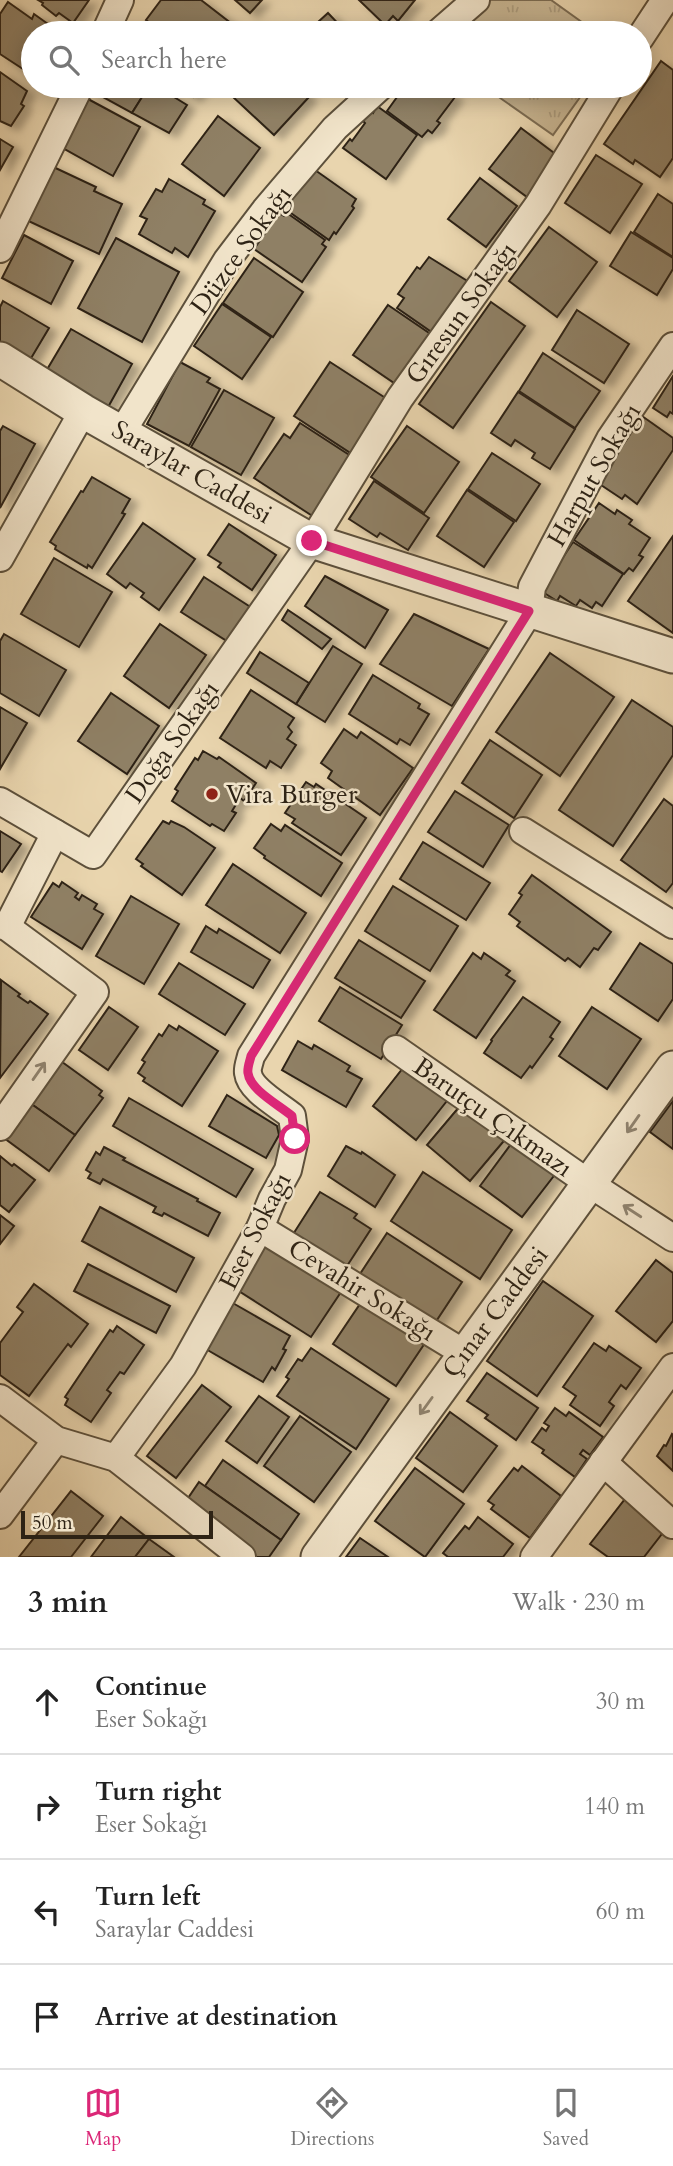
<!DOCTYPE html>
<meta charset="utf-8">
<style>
:root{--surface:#fff;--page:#f2f2f2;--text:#222;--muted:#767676;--line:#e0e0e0;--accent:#db2777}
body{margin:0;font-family:Cardo,serif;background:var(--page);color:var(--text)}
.scale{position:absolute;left:21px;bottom:18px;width:192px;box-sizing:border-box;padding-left:7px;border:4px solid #2e2315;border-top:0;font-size:19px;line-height:24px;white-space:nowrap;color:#2e2315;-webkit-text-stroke:5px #f1e4ca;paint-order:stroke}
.stop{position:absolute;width:21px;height:21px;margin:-16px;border:5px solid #db2777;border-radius:50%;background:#fff}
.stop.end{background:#db2777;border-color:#fff;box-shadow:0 2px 7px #0008}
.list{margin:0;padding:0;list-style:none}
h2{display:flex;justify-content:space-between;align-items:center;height:91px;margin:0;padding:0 28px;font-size:30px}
h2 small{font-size:23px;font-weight:400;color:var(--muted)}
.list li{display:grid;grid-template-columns:46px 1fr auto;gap:21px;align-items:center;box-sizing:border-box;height:105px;padding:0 28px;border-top:2px solid var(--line)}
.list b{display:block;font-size:26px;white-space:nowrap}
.list p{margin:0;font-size:23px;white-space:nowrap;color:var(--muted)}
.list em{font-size:23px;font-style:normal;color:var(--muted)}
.icon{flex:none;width:38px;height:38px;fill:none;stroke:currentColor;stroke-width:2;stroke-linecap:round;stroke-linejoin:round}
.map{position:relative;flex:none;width:673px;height:1557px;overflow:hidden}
.search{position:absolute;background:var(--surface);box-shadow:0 4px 18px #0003;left:21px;right:21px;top:21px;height:77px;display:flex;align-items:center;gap:18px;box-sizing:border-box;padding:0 24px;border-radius:38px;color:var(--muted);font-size:26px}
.sheet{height:511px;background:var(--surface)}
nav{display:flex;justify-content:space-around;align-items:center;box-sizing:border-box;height:98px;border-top:2px solid var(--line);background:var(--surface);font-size:19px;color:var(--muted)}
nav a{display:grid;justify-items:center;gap:4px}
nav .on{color:var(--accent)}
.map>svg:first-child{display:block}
.park{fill:url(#park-tufts);stroke:#7c6d54;stroke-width:2}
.building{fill:#8f8065;stroke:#2e2315;stroke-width:2;filter:url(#shadow)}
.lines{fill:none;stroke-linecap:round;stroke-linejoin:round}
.minor-casing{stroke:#5d503b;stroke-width:30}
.tertiary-casing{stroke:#5d503b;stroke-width:37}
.minor{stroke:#f1e4ca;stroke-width:26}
.tertiary{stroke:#f1e4ca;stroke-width:33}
.oneway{stroke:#908470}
.route{stroke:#db2777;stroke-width:9}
.poi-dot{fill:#8f2418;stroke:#f1e4ca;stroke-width:2.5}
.labels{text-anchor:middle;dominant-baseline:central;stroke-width:5;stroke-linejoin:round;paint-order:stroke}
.street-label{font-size:26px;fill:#2e2315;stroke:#f1e4ca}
.poi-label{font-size:26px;fill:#2e2315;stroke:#f1e4ca;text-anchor:start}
</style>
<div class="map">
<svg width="673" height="1557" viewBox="0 0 673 1557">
<defs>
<pattern id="park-tufts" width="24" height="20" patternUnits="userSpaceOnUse" patternTransform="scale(1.75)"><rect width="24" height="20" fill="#c9b794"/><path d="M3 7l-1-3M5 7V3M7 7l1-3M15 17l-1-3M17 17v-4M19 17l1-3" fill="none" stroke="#ad9d7f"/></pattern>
<filter id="shadow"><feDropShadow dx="8" dy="4.5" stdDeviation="3.5" flood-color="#0004"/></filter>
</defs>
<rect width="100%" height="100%" fill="#e9d5ae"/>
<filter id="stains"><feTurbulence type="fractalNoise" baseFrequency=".00286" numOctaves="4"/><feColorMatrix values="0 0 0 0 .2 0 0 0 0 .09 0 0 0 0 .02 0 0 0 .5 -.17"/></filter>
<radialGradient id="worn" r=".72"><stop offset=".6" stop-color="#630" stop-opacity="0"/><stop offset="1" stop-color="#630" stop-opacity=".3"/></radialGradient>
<g class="park">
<polygon points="484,0 551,0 597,33 448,33"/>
<polygon points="483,86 588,86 553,135"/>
</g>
<g class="building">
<polygon points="38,0 89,0 73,23 59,13 56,16 42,5 43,3"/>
<polygon points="161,0 201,0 232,24 225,33 163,33 146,20"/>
<polygon points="235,0 262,0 250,13"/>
<polygon points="359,0 415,0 398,21 393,16 385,25"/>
<polygon points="8,2 32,19 34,14 48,24 46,28 55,33 33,33 33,67 31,65 26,71 0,54 0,14"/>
<polygon points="328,13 347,33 306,33"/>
<polygon points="661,61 673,70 673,158 660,177 635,160 633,164 604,144"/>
<polygon points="0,72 27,91 21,104 24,106 11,126 0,121"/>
<polygon points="93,86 149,86 132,113 90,90"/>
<polygon points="149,86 156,86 187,105 169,133 132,113"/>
<polygon points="176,86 201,86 193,97"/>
<polygon points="243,86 296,86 309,97 274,135 233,97"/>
<polygon points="405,86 440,86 455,97 437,121 440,123 432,133 428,130 422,137 387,111"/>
<polygon points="88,99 140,127 113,176 61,147"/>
<polygon points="377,106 417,135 386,179 343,148 350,139 352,141 365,123 363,121 370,111 373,113"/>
<polygon points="218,116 260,148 224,196 182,164"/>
<polygon points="521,128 558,156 527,197 489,169"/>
<polygon points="0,139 13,147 0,170"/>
<polygon points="596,155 642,184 610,233 565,203"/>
<polygon points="47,164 96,187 94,191 122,204 99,254 22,218"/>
<polygon points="315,170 356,199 352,206 354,208 336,234 334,232 329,240 288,211 291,207 288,205 308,176"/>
<polygon points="480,178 517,206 486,247 448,219"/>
<polygon points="169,179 205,200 203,204 215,211 188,257 175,248 172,253 139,234 147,219 140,216 156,189 162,192"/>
<polygon points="658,194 673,204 673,257 634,232"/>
<polygon points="279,213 284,216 287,213 325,240 322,244 326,247 302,282 254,249"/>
<polygon points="549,227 597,262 557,317 509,281"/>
<polygon points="631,232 673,258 673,269 657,295 610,266"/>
<polygon points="24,235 73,261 51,304 2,278"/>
<polygon points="116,238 179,272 142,342 78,308"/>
<polygon points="429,257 469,282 433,333 397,308 404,298 398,294 417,267 420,269"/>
<polygon points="254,258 303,292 273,337 223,303"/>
<polygon points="3,301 49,328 27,365 0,350 0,307"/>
<polygon points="491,302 525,326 453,428 419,404"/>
<polygon points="222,304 271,337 242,379 194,346"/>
<polygon points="388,305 432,335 397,385 353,355"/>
<polygon points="577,310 629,344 604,383 552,350"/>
<polygon points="71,329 132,364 107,409 45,373"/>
<polygon points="543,353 600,391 575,428 519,391"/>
<polygon points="180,362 210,378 207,382 220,389 189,446 147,424"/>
<polygon points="330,362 387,399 352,454 294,416"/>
<polygon points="673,376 673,414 670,412 667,417 653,408"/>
<polygon points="224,390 274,418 241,475 191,447"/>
<polygon points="518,392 575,429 550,469 532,458 535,453 515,440 511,446 491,433"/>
<polygon points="642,416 673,438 673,450 637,504 625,495 622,499 598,483"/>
<polygon points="300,423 357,460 317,519 254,478 284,434 290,438"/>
<polygon points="3,426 35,444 0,508 0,431"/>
<polygon points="407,426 459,462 424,513 371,477"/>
<polygon points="492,453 540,484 516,521 468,489"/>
<polygon points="92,477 130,499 122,513 125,514 92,568 88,565 87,568 55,549 56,546 50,542 81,491 83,492"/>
<polygon points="374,481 429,518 408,550 380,533 377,537 349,519"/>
<polygon points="467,490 514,522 484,567 437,536"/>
<polygon points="599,503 615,514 617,510 632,520 629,524 650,538 639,555 643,557 633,571 629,568 624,574 574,540"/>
<polygon points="143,523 195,559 159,610 141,597 144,593 130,583 126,588 107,574"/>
<polygon points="229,524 276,555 252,590 218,567 221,563 208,555"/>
<polygon points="673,536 673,633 628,601"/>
<polygon points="573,542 623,574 602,606 596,602 592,608 580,600 576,606 560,596 557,601 541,591"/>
<polygon points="54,558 112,592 79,647 21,614"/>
<polygon points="325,576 388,610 365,648 305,606"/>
<polygon points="204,577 252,608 230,643 181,612"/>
<polygon points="288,610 331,639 322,649 282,620"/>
<polygon points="414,614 489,649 452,706 380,664"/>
<polygon points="160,624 206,655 169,708 124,676"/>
<polygon points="4,634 66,670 39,716 0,693 0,641"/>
<polygon points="333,646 362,664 325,722 296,704"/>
<polygon points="260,652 309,683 296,704 247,673"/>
<polygon points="550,653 614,697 560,776 496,732"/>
<polygon points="373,675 420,704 418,708 429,714 410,745 400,739 397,744 349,714"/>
<polygon points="251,690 294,718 288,727 292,732 287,739 296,745 281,768 270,761 266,768 220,738"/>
<polygon points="111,693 159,726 127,774 78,741"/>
<polygon points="632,700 673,727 673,755 613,846 559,810"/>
<polygon points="0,707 27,723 0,769"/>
<polygon points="344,729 357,738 361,732 413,768 380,815 328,778 332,771 321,763"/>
<polygon points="490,740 542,775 514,818 462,783"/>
<polygon points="203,751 217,759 219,757 256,783 244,801 240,798 232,811 236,813 224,831 212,824 210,826 172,801 178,791 175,789 195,758 198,760"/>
<polygon points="306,782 314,787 316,784 366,818 341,855 292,823 295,819 285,813"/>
<polygon points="455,791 509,825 483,867 428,832"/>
<polygon points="664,799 673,806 673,883 666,892 621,860"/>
<polygon points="163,821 169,824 171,821 184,827 215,848 182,895 141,866 143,864 136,859"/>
<polygon points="271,824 281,831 285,825 342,863 321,896 264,858 265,856 254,848"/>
<polygon points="0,831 21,844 2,872 0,871"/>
<polygon points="423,842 490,883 466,920 400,879"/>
<polygon points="233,864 306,913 280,953 206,905"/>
<polygon points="532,875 611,932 598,950 594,948 580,967 568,958 565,961 517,926 520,922 509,914 522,895 519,893"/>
<polygon points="62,882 78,893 75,897 79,900 82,895 97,904 94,909 103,914 82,949 31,917 53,883 59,887"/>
<polygon points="393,886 458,926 430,971 365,931"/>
<polygon points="131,896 179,924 144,984 96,956"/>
<polygon points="206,926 217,933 219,929 270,960 253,988 191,952"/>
<polygon points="359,940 425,981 401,1018 335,978"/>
<polygon points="640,943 673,964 673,999 658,1021 610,989"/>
<polygon points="473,953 481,959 484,953 510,971 506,975 515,981 476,1038 434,1010"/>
<polygon points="179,963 245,1004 225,1035 159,994"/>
<polygon points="1,980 20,994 18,996 28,1003 30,1001 48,1014 0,1078"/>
<polygon points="340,987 402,1025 381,1059 319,1021"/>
<polygon points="523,997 560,1022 550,1037 553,1039 532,1068 530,1066 521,1078 484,1053 492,1041 491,1040"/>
<polygon points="109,1007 138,1027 108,1070 79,1050"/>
<polygon points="592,1007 641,1039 607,1089 559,1056"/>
<polygon points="169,1025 177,1030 179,1026 218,1051 182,1106 143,1081 145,1078 138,1073 145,1062 142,1060 159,1034 162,1036"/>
<polygon points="298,1041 312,1049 314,1045 350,1066 347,1071 362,1079 346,1107 282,1070"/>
<polygon points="58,1059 102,1091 99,1095 103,1098 75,1135 30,1103"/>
<polygon points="407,1063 450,1097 416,1140 373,1106"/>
<polygon points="227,1095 277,1126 279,1135 266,1158 209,1126"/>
<polygon points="129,1098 253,1169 236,1197 113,1126"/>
<polygon points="465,1100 508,1136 470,1181 427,1145"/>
<polygon points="673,1101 673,1149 650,1132"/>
<polygon points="30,1103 75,1135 49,1171 4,1138"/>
<polygon points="517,1136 560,1168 522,1217 480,1186"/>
<polygon points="346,1146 361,1154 362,1152 395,1175 375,1207 328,1176"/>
<polygon points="104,1147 125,1158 123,1160 198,1199 197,1201 220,1213 208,1236 164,1213 162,1216 153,1212 156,1207 103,1179 100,1184 88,1178 91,1173 86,1170 96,1152 100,1155"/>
<polygon points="0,1156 12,1166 14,1164 35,1180 9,1212 0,1205"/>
<polygon points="423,1172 512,1230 480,1279 391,1221"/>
<polygon points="320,1192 357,1214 354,1218 371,1229 347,1266 290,1239"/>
<polygon points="100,1207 194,1258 176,1292 82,1241"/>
<polygon points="0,1215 14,1226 0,1244"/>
<polygon points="387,1233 462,1282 431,1329 356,1280"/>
<polygon points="264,1243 341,1292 311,1337 234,1288"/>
<polygon points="656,1260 673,1273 673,1321 656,1342 616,1311"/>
<polygon points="88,1264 170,1306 156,1333 74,1291"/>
<polygon points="543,1281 593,1316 537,1396 487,1361"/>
<polygon points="34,1284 88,1324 71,1347 68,1344 29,1396 0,1375 0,1343 23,1312 17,1307"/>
<polygon points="362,1301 425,1343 396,1386 333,1344"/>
<polygon points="231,1302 290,1336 283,1349 286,1350 275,1370 272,1367 263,1382 204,1348"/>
<polygon points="117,1326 144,1345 124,1374 120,1372 107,1390 111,1393 91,1422 65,1405 68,1399 65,1397 110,1330 113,1332"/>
<polygon points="594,1343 606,1351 609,1346 641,1368 626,1389 621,1385 609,1402 614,1406 600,1426 570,1405 576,1396 563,1387"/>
<polygon points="311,1348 389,1399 356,1449 277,1396 289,1379 286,1377 298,1359 302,1361"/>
<polygon points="487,1373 538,1408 516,1440 485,1418 488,1415 467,1401"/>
<polygon points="202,1385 231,1407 176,1478 147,1456"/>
<polygon points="259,1396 289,1417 257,1463 226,1441"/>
<polygon points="555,1408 566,1416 569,1412 603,1437 590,1455 583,1450 580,1454 587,1459 575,1477 542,1453 544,1450 532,1442 542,1428 546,1431 549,1426 544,1423"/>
<polygon points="450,1412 497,1446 463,1492 416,1458"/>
<polygon points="300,1416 351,1452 314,1502 264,1466"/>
<polygon points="672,1434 673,1435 673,1471 657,1456 664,1445 666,1446"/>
<polygon points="223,1460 299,1514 281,1540 205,1486"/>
<polygon points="522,1466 561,1496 530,1538 491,1509 494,1505 488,1501 514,1468 518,1471"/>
<polygon points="415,1468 464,1504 425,1557 375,1521"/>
<polygon points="199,1482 281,1540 269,1557 254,1557 182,1507"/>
<polygon points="71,1491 103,1516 71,1557 19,1557"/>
<polygon points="625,1499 665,1530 644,1557 608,1557 590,1544"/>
<polygon points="121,1517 149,1539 135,1557 91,1557"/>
<polygon points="478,1517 513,1544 503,1557 448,1557 443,1553 465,1526 469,1529"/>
<polygon points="360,1538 388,1557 346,1557"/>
<polygon points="149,1539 174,1557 135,1557"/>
</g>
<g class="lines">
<defs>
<g id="minor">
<polyline points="105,33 120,0"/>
<polyline points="438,33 476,0"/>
<polyline points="640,38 665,0"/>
<polyline points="0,249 80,86"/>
<polyline points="122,432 227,260 265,210 335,128 381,86"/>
<polyline points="0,558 83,411"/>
<polyline points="0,801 93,855 312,541 400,398 538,205 611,86"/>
<polyline points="523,831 673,925"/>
<polyline points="0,925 7,927 95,992 0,1127"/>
<polyline points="7,927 55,833"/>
<polyline points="396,1049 590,1184 673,1238"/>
<polyline points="260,1228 464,1353"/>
<polyline points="0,1398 56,1440 116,1458 242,1557"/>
<path d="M116 1458 183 1366 260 1228 272 1199 288 1170 295 1139 292 1116C279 1105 250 1090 248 1073 247 1068 250 1061 251 1056L529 612 532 587 610 439 673 346"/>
<polyline points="603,1462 673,1525"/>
<polyline points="0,1515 56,1440"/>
<polyline points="534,1557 673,1367"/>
</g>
<g id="tertiary">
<polyline points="0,359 83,411 312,541 673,656"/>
<polyline points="318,1557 673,1068"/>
</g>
</defs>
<use href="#minor" class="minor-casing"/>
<use href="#tertiary" class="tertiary-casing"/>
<use href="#minor" class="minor"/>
<use href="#tertiary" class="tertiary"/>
</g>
<defs><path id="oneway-shaft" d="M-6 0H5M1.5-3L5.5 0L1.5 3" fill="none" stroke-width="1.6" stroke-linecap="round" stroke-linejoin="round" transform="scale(1.75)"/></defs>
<g class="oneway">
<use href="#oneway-shaft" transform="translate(39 1071) rotate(-55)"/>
<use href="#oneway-shaft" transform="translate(633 1124) rotate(125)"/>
<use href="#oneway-shaft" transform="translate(632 1211) rotate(-147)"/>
<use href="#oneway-shaft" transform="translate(426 1406) rotate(126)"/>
</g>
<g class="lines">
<path class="route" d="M295 1139 292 1116C279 1105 250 1090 248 1073 247 1068 250 1061 251 1056L529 611 312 541"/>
</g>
<circle class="poi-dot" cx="212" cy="794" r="7"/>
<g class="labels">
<g class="street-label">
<text transform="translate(241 250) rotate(-54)">Düzce Sokağı</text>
<text transform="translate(461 313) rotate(-54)">Gıresun Sokağı</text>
<text transform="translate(192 472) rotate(30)">Saraylar Caddesi</text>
<text transform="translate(594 475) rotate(-60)">Harput Sokağı</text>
<text transform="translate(172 742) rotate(-55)">Doğa Sokağı</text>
<text transform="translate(493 1117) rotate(35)">Barutçu Çıkmazı</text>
<text transform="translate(255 1231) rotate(-63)">Eser Sokağı</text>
<text transform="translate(362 1290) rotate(32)">Cevahir Sokağı</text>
<text transform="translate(495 1312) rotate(-53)">Çınar Caddesi</text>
</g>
<g class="poi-label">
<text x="226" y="794">Vira Burger</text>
</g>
</g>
<rect width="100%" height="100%" filter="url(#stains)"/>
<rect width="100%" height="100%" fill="url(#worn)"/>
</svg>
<div class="scale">50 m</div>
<div class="stop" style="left:295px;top:1139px"></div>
<div class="stop end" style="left:312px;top:541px"></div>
<div class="search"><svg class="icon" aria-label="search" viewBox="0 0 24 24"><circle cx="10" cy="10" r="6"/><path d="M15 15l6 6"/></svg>Search here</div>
</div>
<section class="sheet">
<h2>3 min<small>Walk · 230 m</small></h2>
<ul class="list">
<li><svg class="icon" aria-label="ahead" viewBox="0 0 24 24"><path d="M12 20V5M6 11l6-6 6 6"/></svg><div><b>Continue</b><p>Eser Sokağı</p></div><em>30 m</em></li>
<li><svg class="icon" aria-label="right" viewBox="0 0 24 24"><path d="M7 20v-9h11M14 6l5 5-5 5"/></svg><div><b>Turn right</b><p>Eser Sokağı</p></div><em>140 m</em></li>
<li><svg class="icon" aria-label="left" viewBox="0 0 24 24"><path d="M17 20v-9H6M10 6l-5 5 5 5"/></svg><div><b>Turn left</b><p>Saraylar Caddesi</p></div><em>60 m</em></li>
<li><svg class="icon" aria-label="arrive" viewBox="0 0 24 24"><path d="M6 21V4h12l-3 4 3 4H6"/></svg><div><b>Arrive at destination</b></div></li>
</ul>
</section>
<nav>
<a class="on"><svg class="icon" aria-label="map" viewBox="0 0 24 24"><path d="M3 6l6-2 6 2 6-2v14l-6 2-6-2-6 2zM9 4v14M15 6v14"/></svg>Map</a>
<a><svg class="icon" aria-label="directions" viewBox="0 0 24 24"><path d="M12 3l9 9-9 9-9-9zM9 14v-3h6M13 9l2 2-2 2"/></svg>Directions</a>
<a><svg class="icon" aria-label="saved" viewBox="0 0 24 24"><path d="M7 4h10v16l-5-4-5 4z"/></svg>Saved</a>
</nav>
